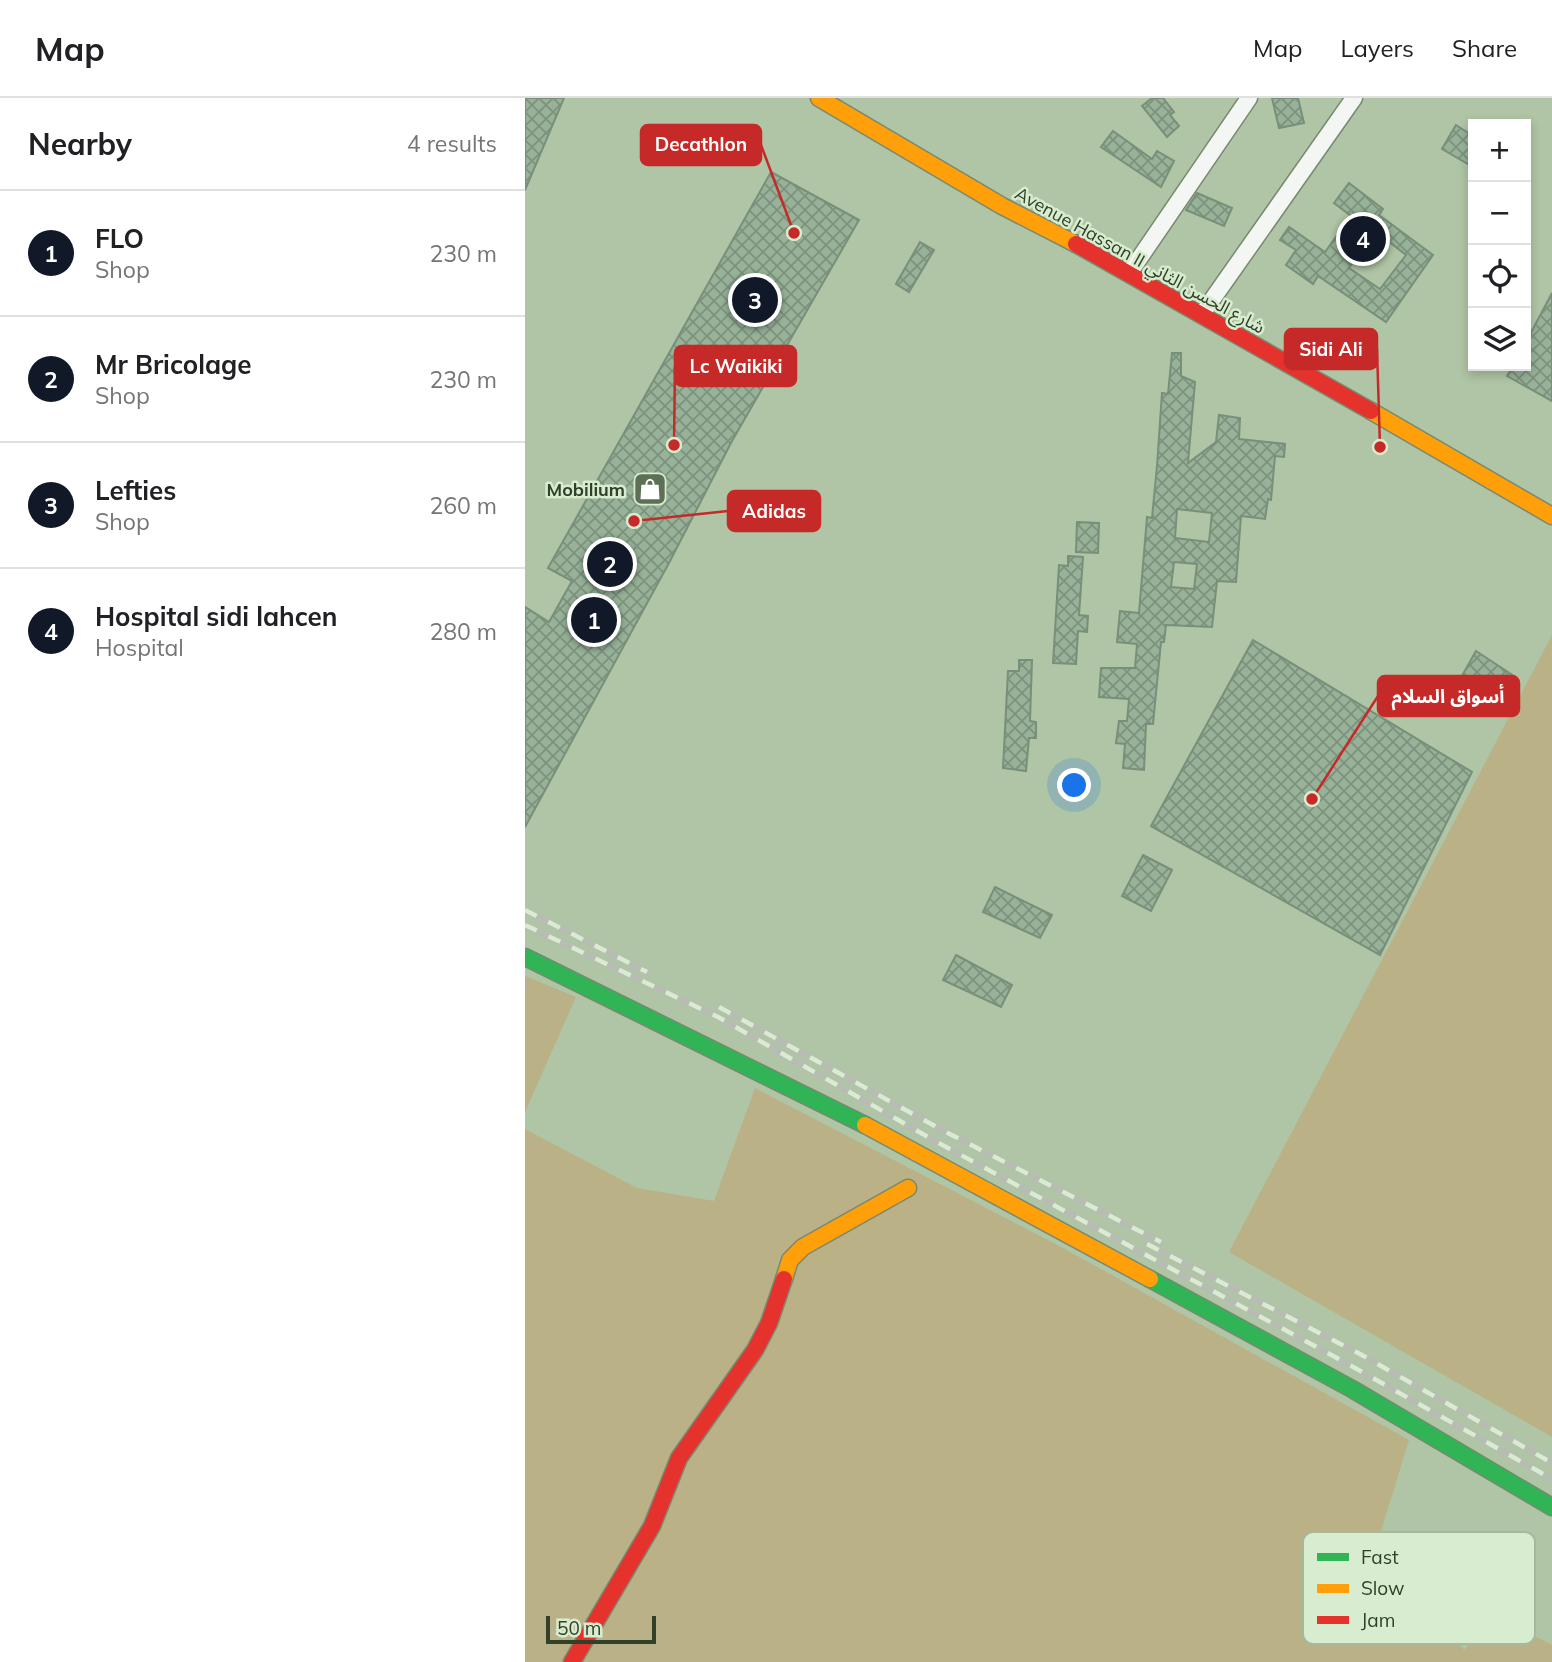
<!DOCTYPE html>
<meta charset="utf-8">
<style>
:root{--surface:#fff;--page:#f2f2f2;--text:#202124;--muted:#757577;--line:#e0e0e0;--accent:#111827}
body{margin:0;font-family:Mulish,"Noto Sans Arabic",sans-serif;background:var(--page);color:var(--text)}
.controls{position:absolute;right:21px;top:21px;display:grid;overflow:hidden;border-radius:0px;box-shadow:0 4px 10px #0003}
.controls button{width:63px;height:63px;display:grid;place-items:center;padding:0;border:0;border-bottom:2px solid var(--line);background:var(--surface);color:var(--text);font:35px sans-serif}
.scale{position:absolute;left:21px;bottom:18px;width:110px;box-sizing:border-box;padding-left:7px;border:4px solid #314129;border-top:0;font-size:19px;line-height:24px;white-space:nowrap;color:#314129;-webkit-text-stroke:5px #d8eccf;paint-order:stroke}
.you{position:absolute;left:550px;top:688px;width:24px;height:24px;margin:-18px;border:5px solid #fff;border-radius:50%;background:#1a73e8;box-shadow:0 0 0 10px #1a73e833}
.badge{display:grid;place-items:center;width:46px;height:46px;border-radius:50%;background:var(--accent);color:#fff;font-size:23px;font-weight:700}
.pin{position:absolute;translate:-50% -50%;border:4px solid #fff;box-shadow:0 2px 7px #0006}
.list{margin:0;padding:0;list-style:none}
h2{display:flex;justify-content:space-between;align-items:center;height:91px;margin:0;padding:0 28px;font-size:30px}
h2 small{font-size:23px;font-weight:400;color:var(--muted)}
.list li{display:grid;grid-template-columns:46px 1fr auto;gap:21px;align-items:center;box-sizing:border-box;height:126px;padding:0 28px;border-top:2px solid var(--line)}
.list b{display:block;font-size:26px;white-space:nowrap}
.list p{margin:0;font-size:23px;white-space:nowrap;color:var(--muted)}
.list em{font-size:23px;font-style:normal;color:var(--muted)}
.icon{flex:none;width:38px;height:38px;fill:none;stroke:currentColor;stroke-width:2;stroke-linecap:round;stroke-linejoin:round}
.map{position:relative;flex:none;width:1027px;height:1564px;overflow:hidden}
header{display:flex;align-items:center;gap:42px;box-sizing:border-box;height:98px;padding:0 35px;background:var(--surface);border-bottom:2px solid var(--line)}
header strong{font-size:33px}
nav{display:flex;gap:38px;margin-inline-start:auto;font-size:24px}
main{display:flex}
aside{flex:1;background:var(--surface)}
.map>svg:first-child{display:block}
.green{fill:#bbb186}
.building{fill:url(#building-cross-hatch);stroke:#788f79;stroke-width:2;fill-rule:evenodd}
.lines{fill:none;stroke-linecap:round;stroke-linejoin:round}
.street-casing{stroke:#788970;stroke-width:19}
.fast-casing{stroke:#788970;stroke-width:19}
.slow-casing{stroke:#788970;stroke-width:19}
.jam-casing{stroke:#788970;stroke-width:19}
.street{stroke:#f3f6f2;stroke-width:16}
.fast{stroke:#30b455;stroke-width:16}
.slow{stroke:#ff9f0a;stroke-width:16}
.jam{stroke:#e5322d;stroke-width:16}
.rail-casing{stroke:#b8bdb4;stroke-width:7}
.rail{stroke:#d8eccf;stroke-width:4.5;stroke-dasharray:13;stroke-linecap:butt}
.labels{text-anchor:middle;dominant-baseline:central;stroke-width:5;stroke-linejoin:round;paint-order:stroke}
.street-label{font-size:18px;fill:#314129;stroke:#d8eccf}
.poi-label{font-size:18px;font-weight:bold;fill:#314129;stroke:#d8eccf;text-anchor:end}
.key{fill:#d8eccf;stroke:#a6b99d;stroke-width:2}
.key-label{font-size:19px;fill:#314129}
.leader{fill:none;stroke:#c62a28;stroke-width:2.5}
.callout-dot{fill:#c62a28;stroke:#d8eccf;stroke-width:2.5}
.callout{fill:#c62a28;stroke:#c62a28;stroke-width:2.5}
.callout-label{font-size:19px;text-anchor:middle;font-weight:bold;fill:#fff}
</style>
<header>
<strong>Map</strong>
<nav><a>Map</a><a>Layers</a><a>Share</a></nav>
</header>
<main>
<aside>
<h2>Nearby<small>4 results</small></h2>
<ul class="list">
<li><span class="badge">1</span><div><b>FLO</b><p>Shop</p></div><em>230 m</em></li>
<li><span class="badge">2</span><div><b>Mr Bricolage</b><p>Shop</p></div><em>230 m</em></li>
<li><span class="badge">3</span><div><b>Lefties</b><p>Shop</p></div><em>260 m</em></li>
<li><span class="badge">4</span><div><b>Hospital sidi lahcen</b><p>Hospital</p></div><em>280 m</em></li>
</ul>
</aside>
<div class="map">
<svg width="1027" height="1564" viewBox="0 0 1027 1564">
<defs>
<pattern id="building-cross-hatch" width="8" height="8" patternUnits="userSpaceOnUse" patternTransform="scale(1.75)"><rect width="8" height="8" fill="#97b299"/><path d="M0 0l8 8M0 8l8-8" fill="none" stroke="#7c927d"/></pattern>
</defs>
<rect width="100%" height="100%" fill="#afc5a5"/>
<g class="green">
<polygon points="1027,537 1027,1339 704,1154"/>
<polygon points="0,878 51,899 0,1014"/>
<polygon points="230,990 538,1150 884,1342 856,1433 916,1456 947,1485 918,1524 939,1552 971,1518 1027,1547 1027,1564 0,1564 0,1031 112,1090 189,1103"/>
</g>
<g class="building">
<polygon points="0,0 39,0 0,92"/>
<polygon points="627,0 638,0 649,14 645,17 654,28 642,39 617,8"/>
<polygon points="747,0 773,0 779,25 754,30"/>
<polygon points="931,27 948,38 948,69 917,51"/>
<polygon points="588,33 627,61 632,53 649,63 636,89 576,49"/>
<polygon points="246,74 334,122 207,343 145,463 0,729 0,509 24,524 47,483 23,470"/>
<path d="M824 85 858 111 854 117 908 157 861 224 793 178 788 186 761 167 771 152 755 142 764 129 800 154 826 118 809 105ZM846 139 855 146 859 140 881 157 855 191 824 170Z"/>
<polygon points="672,95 707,110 699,128 661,112"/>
<polygon points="395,144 409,152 384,194 371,186"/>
<polygon points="1027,195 1027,303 982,278 988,268 1001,268 1001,244"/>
<path d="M647 255H656V278L670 284 663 365 691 344 694 317 715 320 714 341 760 346 759 359 750 358 746 402 743 401 740 421 716 418 711 484 692 483 687 529 641 527 639 544H636L628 626H621L619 672 598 670 600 646 591 645 594 623H602L604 601 574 599 576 570H610L612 546 592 544 595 513 614 515 622 419 627 420 632 368 637 295 643 296ZM652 411 687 415 684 444 650 440ZM649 464 672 466 669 491 646 489Z"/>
<polygon points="552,424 574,425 573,455 551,454"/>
<polygon points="543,458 558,459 554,517 563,518 562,534 553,533 551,566 528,565 534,467 543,468"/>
<polygon points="728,542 947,674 855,857 626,728"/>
<polygon points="951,553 989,578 971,607 933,585"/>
<polygon points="494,562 507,562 505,623 511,624 511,640 504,640 501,673 478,670 483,573 494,573"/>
<polygon points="618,757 647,772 626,813 597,798"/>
<polygon points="470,789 527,817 515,840 458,814"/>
<polygon points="431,857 487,887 476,909 418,882"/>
</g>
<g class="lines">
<defs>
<g id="street">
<polyline points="605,174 724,0"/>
<polyline points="677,216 829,0"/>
</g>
<g id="fast">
<polyline points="0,859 340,1027"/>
<polyline points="625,1181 827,1291 1027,1409"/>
</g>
<g id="slow">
<polyline points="294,0 477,108 551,146"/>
<polyline points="846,313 1027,418"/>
<polyline points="340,1027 625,1181"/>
<polyline points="259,1181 265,1162 278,1149 383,1090"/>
</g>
<g id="jam">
<polyline points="551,146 846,313"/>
<polyline points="47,1564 127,1428 154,1360 230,1252 244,1225 259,1181"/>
</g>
</defs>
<use href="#street" class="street-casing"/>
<use href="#fast" class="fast-casing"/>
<use href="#slow" class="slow-casing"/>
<use href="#jam" class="jam-casing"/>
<use href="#street" class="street"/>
<use href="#fast" class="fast"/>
<use href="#slow" class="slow"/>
<use href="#jam" class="jam"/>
<defs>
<g id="rail">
<polyline points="0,812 122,874"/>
<polyline points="0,827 193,919 410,1043 823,1266 1027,1381"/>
<polyline points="194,909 417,1032 636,1144"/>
<polyline points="622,1146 835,1256 1027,1365"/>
</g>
</defs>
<use href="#rail" class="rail-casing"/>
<use href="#rail" class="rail"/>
</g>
<defs>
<symbol id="shop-square" viewBox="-11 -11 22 22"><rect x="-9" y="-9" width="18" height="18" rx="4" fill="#5d6f54" stroke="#d8eccf"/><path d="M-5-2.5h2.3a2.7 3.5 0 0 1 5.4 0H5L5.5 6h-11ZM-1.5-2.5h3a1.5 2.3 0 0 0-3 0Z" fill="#fff"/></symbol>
</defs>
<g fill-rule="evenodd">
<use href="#shop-square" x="106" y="372" width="38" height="38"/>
</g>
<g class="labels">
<g class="street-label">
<text transform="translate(615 162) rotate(29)">Avenue Hassan II شارع الحسن الثاني</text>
</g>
<g class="poi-label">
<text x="100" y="391">Mobilium</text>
</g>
</g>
<rect x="778" y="1434" width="232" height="112" rx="10" class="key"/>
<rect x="792" y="1455" width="32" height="8" fill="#30b455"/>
<rect x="792" y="1486" width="32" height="9" fill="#ff9f0a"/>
<rect x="792" y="1518" width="32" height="8" fill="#e5322d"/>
<g class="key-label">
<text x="836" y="1466">Fast</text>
<text x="836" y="1497">Slow</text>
<text x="836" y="1529">Jam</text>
</g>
<path class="leader" d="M269 135L236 47M855 349L852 251M149 347L150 268M109 423L203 413M787 701L853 598"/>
<g class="callout-dot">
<circle cx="269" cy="135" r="7"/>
<circle cx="855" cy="349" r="7"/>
<circle cx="149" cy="347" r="7"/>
<circle cx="109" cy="423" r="7"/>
<circle cx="787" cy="701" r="7"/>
</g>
<g class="callout">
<rect x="116" y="27" width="120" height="40" rx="7"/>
<rect x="760" y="231" width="92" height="40" rx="7"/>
<rect x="150" y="248" width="121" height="40" rx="7"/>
<rect x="203" y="393" width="92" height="40" rx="7"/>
<rect x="853" y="578" width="141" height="40" rx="7"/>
</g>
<g class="callout-label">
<text x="176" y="53">Decathlon</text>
<text x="806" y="258">Sidi Ali</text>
<text x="211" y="275">Lc Waikiki</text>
<text x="249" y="420">Adidas</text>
<text x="923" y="605">أسواق السلام</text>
</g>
</svg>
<div class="controls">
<button>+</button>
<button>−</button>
<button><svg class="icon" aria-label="locate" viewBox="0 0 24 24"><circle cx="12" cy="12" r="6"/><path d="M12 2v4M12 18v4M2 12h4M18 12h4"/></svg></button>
<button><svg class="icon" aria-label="layers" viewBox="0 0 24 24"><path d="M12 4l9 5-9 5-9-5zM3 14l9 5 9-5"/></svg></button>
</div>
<div class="scale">50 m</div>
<div class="you"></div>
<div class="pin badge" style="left:69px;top:522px">1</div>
<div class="pin badge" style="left:85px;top:466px">2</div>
<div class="pin badge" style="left:230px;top:202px">3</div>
<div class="pin badge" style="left:838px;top:141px">4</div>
</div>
</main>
